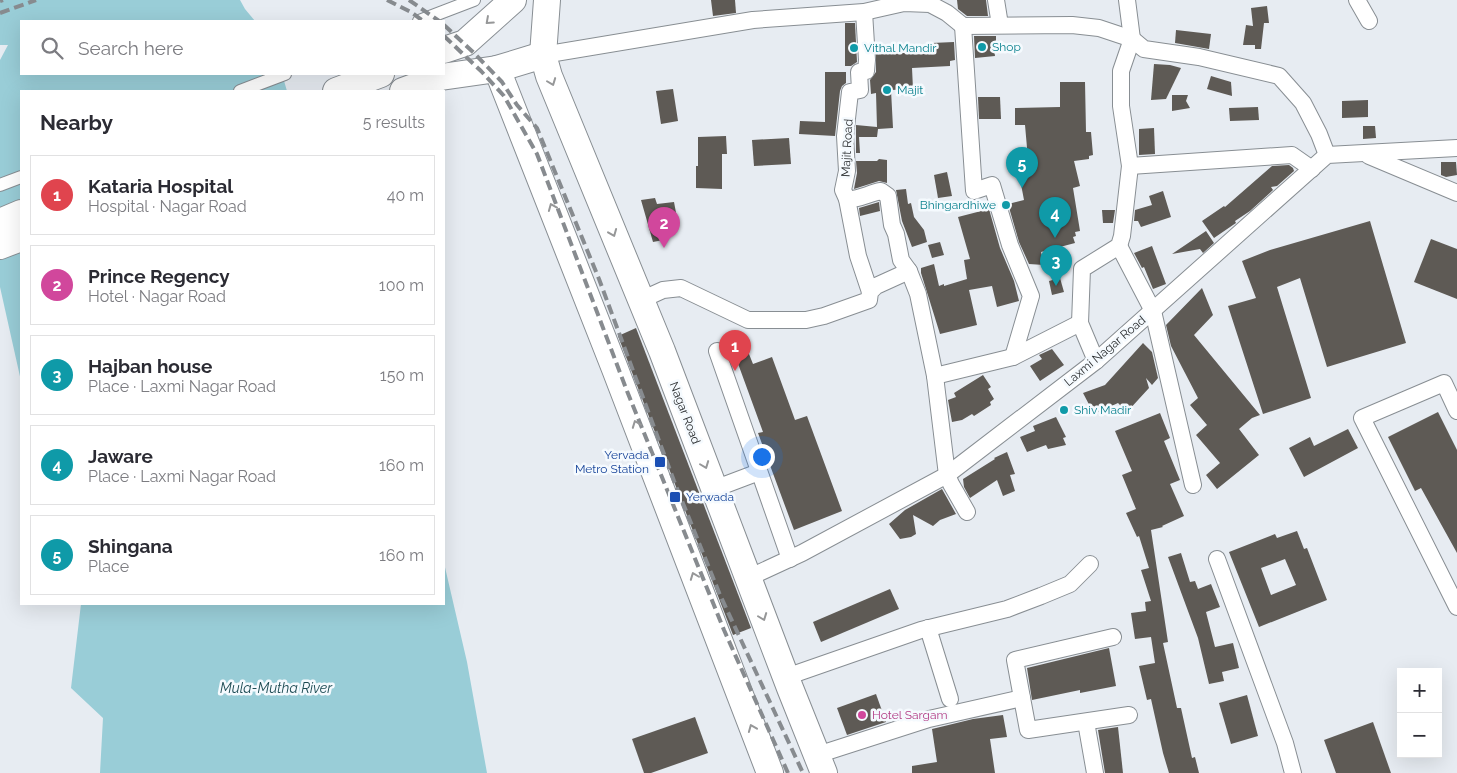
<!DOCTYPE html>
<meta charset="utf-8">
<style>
:root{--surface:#fff;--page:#f2f2f3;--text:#2b2b33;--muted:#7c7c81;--line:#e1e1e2;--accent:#1a73e8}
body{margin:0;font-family:Raleway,sans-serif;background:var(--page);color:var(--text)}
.controls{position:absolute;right:15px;bottom:15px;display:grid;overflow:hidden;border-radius:0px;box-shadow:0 5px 20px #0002}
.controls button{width:45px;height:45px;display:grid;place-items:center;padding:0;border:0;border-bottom:1px solid var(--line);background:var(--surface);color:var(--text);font:25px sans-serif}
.you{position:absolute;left:761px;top:456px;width:18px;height:18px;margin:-12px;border:4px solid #fff;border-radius:50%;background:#1a73e8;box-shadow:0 0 0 8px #1a73e833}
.badge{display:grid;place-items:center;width:32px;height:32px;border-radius:50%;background:var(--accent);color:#fff;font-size:16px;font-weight:700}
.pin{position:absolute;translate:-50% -41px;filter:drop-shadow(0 1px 2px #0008)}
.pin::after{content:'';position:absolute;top:26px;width:18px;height:15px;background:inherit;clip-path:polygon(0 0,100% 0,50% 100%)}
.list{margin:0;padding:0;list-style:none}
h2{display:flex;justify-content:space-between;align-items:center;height:65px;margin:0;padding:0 20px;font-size:21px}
h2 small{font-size:16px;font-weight:400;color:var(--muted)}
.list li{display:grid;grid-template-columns:32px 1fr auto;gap:15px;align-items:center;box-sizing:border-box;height:80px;margin:0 10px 10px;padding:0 10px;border:1px solid var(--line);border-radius:0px}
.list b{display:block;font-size:19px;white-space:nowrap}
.list p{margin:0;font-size:16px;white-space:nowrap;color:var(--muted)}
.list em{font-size:16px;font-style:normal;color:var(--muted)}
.icon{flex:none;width:28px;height:28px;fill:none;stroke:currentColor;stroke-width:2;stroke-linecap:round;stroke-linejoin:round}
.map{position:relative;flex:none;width:1457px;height:773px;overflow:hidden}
.search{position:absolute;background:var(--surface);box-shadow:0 5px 20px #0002;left:20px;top:20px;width:425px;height:55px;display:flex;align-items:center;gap:12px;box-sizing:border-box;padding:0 18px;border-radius:0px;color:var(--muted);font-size:19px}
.panel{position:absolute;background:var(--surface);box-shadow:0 5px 20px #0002;left:20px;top:90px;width:425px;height:515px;border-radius:0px}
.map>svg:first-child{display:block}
.water{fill:#99cdd7}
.building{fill:#5e5a55;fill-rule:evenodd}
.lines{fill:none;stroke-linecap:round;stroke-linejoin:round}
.pedestrian-casing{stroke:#888e93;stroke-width:14}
.minor-casing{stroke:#888e93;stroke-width:18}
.trunk-casing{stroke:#888e93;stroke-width:28}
.pedestrian{stroke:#fff;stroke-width:12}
.minor{stroke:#fff;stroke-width:16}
.trunk{stroke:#fff;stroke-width:26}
.rail{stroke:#878b8f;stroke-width:4;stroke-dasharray:10 5;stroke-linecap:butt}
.oneway{stroke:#969798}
.culture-dot{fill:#0f9aa8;stroke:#f5fafe;stroke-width:2}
.transit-dot{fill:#1a4fb4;stroke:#f5fafe;stroke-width:2}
.hotel-dot{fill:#d1479c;stroke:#f5fafe;stroke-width:2}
.labels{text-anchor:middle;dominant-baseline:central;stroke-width:5;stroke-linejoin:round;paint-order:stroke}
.culture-label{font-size:12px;fill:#0d838f;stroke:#f5fafe;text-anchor:start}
.street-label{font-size:12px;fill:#2c2f31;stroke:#f5fafe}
.transit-label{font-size:12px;fill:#164399;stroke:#f5fafe;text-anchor:end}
.hotel-label{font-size:12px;fill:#b23c85;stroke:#f5fafe;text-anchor:start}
.water-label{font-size:14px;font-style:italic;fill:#1b4a52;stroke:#f5fafe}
</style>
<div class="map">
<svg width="1457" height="773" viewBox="0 0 1457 773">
<rect width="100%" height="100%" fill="#e7ecf2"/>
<g class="water">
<polygon points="0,0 240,0 245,9 255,21 21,21 21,74 282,74 287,91 21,91 21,381 0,287 0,60 8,45 0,45"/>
<polygon points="444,563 467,662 487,773 100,773 103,718 71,688 81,604 444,604"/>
</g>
<g class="building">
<polygon points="711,0 735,0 736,13 713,16"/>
<polygon points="957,0 986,0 988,16 967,16 958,9"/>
<polygon points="1267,6 1269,23 1264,23 1261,49 1255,49 1255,45 1243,45 1246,25 1253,26 1251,8"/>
<polygon points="855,23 857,62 851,66 845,66 845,23"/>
<polygon points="1176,30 1211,34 1209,49 1175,43"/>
<polygon points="974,36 996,36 996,41 993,41 995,56 975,58"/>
<polygon points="954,42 955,60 950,61 950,66 912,68 913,89 891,90 893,128 878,129 877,137 859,137 860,153 856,153 856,125 877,127 876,93 871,94 870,80 876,72 876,52 932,49 932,43"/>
<polygon points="1154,64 1170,65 1181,68 1166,99 1151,100"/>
<polygon points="825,72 846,72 846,83 842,86 840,91 835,136 799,134 800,121 825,122"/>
<polygon points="1211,76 1231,82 1232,96 1207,89"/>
<polygon points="1060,82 1085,82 1086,132 1091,132 1093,155 1089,156 1089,159 1074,161 1080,186 1073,188 1080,231 1075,232 1076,236 1073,237 1075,243 1041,252 1044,265 1029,264 1019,242 1008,204 1024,200 1020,179 1022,178 1019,161 1028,159 1025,125 1015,125 1015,108 1060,107"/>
<polygon points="673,89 678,121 661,124 656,91"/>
<polygon points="1172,95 1188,95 1186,101 1190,108 1172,111"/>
<polygon points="978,97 1000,97 1001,119 979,119"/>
<polygon points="1368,100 1368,117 1342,118 1342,101"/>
<polygon points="1258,107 1259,120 1230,121 1229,108"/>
<polygon points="1363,126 1375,126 1376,138 1363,139"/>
<polygon points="1154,128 1155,154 1139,155 1139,129"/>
<polygon points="726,136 727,154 722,154 722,189 696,188 696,166 698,166 698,137"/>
<polygon points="789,138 791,164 754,166 752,140"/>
<polygon points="879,159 887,160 887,183 879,181 854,189 857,173 856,161 877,161"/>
<polygon points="1441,162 1456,162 1457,175 1446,177 1441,175"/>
<polygon points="1289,165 1293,168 1294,171 1277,186 1271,187 1273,190 1250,211 1235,221 1236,223 1233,225 1214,238 1202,221 1224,206 1225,207 1272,166"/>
<polygon points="947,172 952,196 938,198 934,175"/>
<polygon points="906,189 908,204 911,203 914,217 924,230 927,242 912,247 902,221 896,190"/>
<polygon points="1163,191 1171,217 1141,227 1138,221 1134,221 1135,210 1152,205 1149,196"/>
<polygon points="655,198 657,204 674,202 677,218 663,220 668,239 653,242 641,200"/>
<polygon points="879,202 880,211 860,216 859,208"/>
<polygon points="989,209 1000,248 1014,281 1019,301 997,307 992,286 969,290 977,325 940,334 921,273 921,268 934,264 939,286 944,284 944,286 967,279 964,260 970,259 958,217"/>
<polygon points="1102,210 1115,210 1113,223 1103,223"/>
<polygon points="1370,221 1406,343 1327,367 1300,278 1277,287 1311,398 1263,414 1228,306 1256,298 1242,261 1270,250"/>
<polygon points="1206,231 1214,243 1203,253 1200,249 1172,254"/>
<polygon points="1431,239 1457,249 1457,299 1414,282"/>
<polygon points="940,242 944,255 932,258 928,245"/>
<polygon points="1152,246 1166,284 1153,289 1144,267 1142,268 1134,253"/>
<polygon points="1060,278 1064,292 1052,295 1049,281"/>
<polygon points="1202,288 1213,315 1194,335 1260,415 1252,418 1239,429 1259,455 1217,489 1206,475 1220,463 1196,435 1207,425 1190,405 1198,398 1171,346 1166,325"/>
<polygon points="636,328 751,628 733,635 618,336"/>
<polygon points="741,334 753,364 772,357 795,420 807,416 842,511 794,530 758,433 763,432 729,339"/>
<polygon points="1143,343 1152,352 1158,378 1152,385 1146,378 1149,388 1127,412 1118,403 1094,414 1083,393 1105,385"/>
<polygon points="1052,349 1064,365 1040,381 1030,366 1042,359 1039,355"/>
<polygon points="983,375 991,387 988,389 994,399 990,402 991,405 974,416 972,414 962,420 952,422 948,400 956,397 954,393"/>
<polygon points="1438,412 1457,450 1457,553 1421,488 1415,491 1388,437"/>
<polygon points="1160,413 1170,438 1164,441 1180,480 1170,484 1184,516 1162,526 1163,527 1151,530 1168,642 1163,643 1177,708 1181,708 1192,758 1195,757 1199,773 1169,773 1163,753 1151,699 1147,700 1139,666 1155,663 1151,637 1135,639 1131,613 1146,611 1145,602 1151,601 1141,570 1149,568 1139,536 1137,537 1126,513 1136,509 1122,475 1132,471 1115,431"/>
<polygon points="1056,417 1066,437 1063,438 1066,445 1048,449 1046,445 1027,452 1020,437 1035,431 1033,426"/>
<polygon points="1348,429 1358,448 1304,477 1289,448 1310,437 1314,446"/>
<polygon points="1007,452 1015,474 1010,475 1015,491 1003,496 997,480 970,498 964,487 963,479 995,459 994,458"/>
<polygon points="942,489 956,514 940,520 933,526 913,515 916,534 911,537 900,539 889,524 905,510"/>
<path d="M1297 531 1304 549 1307 548 1327 600 1259 627 1229 552 1275 534 1277 538ZM1285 559 1296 585 1271 595 1261 568Z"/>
<polygon points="1181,553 1190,582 1195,581 1198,589 1211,584 1220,607 1206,612 1215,647 1233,643 1239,668 1222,672 1224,681 1209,684 1198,638 1168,557"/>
<polygon points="890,589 899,609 821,642 813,622"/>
<polygon points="1109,648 1116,686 1080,693 1080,690 1032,700 1027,668"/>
<polygon points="876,694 886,722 847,735 837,708"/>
<polygon points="1247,695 1258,736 1231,744 1219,703"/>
<polygon points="1003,715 1007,737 990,739 995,773 912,773 912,766 937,762 932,729 973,719"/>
<polygon points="695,717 708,753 651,773 644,773 632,739"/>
<polygon points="1373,722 1391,773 1336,773 1324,740"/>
<polygon points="1118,727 1123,773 1105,773 1098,730"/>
</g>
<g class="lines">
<defs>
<g id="pedestrian">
<polyline points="419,21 474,0"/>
<polyline points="240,91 285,74"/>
<polyline points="0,185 21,177"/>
</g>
<g id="minor">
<polyline points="996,0 1000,25"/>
<polyline points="1357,0 1369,21"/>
<polyline points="864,12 867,60 866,71 859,72 860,90 850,92 845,136 847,171 843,190 847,199 858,256 870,292"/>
<polyline points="963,26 974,191 992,185 1010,245 1031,296 1013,357"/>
<polyline points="543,55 753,20 864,12 904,3 930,4 947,13 963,26 1072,25 1099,28 1132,39 1144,49 1199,57 1279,76 1303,103 1319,134 1327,155"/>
<polyline points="1369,156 1457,193"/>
<polyline points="1130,166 1292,155 1312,169"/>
<path d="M847 199C859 200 869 193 881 191L888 196 892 225 896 234 901 260 909 271 918 294 935 376 947 475 951 484 967 512"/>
<polyline points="1119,246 1153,311 1193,485"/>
<polyline points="641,300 663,290 681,288 748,320 806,320 824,316 869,300 870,292 876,286 909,271"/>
<polyline points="717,351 790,559"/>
<polyline points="1096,361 1080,323 1082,269 1119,246 1122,236 1130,166 1121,106 1121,71 1132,39 1127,0"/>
<polyline points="935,376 1013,357 1080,323"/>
<polyline points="1457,411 1444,383 1362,418 1457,607"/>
<polyline points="714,489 759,472"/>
<polyline points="1217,559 1285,743 1293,773"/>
<polyline points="748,578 802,553 947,475 1096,361 1327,155 1457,148"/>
<polyline points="928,628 950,699"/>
<polyline points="786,677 921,630 1007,609 1041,596 1070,584 1090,564"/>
<polyline points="1022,698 1028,730 1129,715"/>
<polyline points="1086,722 1095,773"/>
<polyline points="817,755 929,719 1022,698 1015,660 1113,637"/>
</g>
<g id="trunk">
<polyline points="547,0 543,55 549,76 662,351 790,688 824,773"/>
<polyline points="444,50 465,43 513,0"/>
<polyline points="497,69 543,55"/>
<polyline points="336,91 381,74"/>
<polyline points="403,91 441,77 497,69 615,369 770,773"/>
<polyline points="0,222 21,213"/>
<polyline points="0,246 21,238"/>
</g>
</defs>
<use href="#pedestrian" class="pedestrian-casing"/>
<use href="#minor" class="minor-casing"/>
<use href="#trunk" class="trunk-casing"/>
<use href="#pedestrian" class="pedestrian"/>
<use href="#minor" class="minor"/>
<use href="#trunk" class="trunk"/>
<g class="rail">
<polyline points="387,0 411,12 423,21"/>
<polyline points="409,0 439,21"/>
<polyline points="0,1 3,0"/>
<polyline points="0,13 36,0"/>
<polyline points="444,25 475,54 502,82 517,105 537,128 599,279 674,481 720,595 803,773"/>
<polyline points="444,36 481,71 504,96 537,154 627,391 724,630 788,773"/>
</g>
</g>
<defs><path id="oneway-chevron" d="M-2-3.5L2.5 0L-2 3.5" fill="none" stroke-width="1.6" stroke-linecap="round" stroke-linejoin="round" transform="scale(1.25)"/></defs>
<g class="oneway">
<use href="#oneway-chevron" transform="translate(489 21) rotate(138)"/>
<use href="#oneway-chevron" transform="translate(552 82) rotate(69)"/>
<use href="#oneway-chevron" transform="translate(552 207) rotate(-112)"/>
<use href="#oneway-chevron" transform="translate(613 233) rotate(68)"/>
<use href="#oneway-chevron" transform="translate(636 424) rotate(-111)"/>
<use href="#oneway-chevron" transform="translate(705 465) rotate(69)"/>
<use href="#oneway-chevron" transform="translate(694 576) rotate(-111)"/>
<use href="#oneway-chevron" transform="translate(763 617) rotate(69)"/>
<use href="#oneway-chevron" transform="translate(752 728) rotate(-112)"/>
</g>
<g class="culture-dot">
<circle cx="982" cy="47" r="5"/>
<circle cx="854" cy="48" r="5"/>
<circle cx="887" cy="90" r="5"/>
<circle cx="1006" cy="205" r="5"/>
<circle cx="1064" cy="410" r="5"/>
</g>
<g class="transit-dot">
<rect x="654" y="456" width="12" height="12" rx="2.5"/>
<rect x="669" y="491" width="12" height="12" rx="2.5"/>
</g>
<circle class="hotel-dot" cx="862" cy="715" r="5"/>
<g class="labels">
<g class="culture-label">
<text x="992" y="47">Shop</text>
<text x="864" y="48">Vithal Mandir</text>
<text x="897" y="90">Majit</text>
<text x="996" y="205" text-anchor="end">Bhingardhiwe</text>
<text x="1074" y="410">Shiv Madir</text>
</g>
<g class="street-label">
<text transform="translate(847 148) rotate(-87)">Majit Road</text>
<text transform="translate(1105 351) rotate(-40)">Laxmi Nagar Road</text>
<text transform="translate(685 413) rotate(69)">Nagar Road</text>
</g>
<g class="transit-label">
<text x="649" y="455">Yervada<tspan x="649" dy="14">Metro Station</tspan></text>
<text x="686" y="497" text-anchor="start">Yerwada</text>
</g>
<g class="hotel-label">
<text x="872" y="715">Hotel Sargam</text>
</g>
<g class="water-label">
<text x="276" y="688">Mula-Mutha River</text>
</g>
</g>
</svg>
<div class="controls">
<button>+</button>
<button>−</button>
</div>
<div class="you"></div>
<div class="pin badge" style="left:735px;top:371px;background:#e0444e">1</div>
<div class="pin badge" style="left:664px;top:248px;background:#d1479c">2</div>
<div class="pin badge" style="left:1056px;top:286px;background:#0f9aa8">3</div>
<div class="pin badge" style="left:1055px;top:238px;background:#0f9aa8">4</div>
<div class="pin badge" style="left:1022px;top:188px;background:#0f9aa8">5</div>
<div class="search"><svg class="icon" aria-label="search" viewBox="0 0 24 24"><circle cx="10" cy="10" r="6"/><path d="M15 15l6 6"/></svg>Search here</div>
<section class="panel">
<h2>Nearby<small>5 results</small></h2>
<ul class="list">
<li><span class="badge" style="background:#e0444e">1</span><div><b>Kataria Hospital</b><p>Hospital · Nagar Road</p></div><em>40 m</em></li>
<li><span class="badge" style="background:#d1479c">2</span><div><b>Prince Regency</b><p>Hotel · Nagar Road</p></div><em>100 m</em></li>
<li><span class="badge" style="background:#0f9aa8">3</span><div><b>Hajban house</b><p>Place · Laxmi Nagar Road</p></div><em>150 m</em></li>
<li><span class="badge" style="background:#0f9aa8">4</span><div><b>Jaware</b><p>Place · Laxmi Nagar Road</p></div><em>160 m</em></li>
<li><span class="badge" style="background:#0f9aa8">5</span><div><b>Shingana</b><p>Place</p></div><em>160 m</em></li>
</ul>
</section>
</div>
